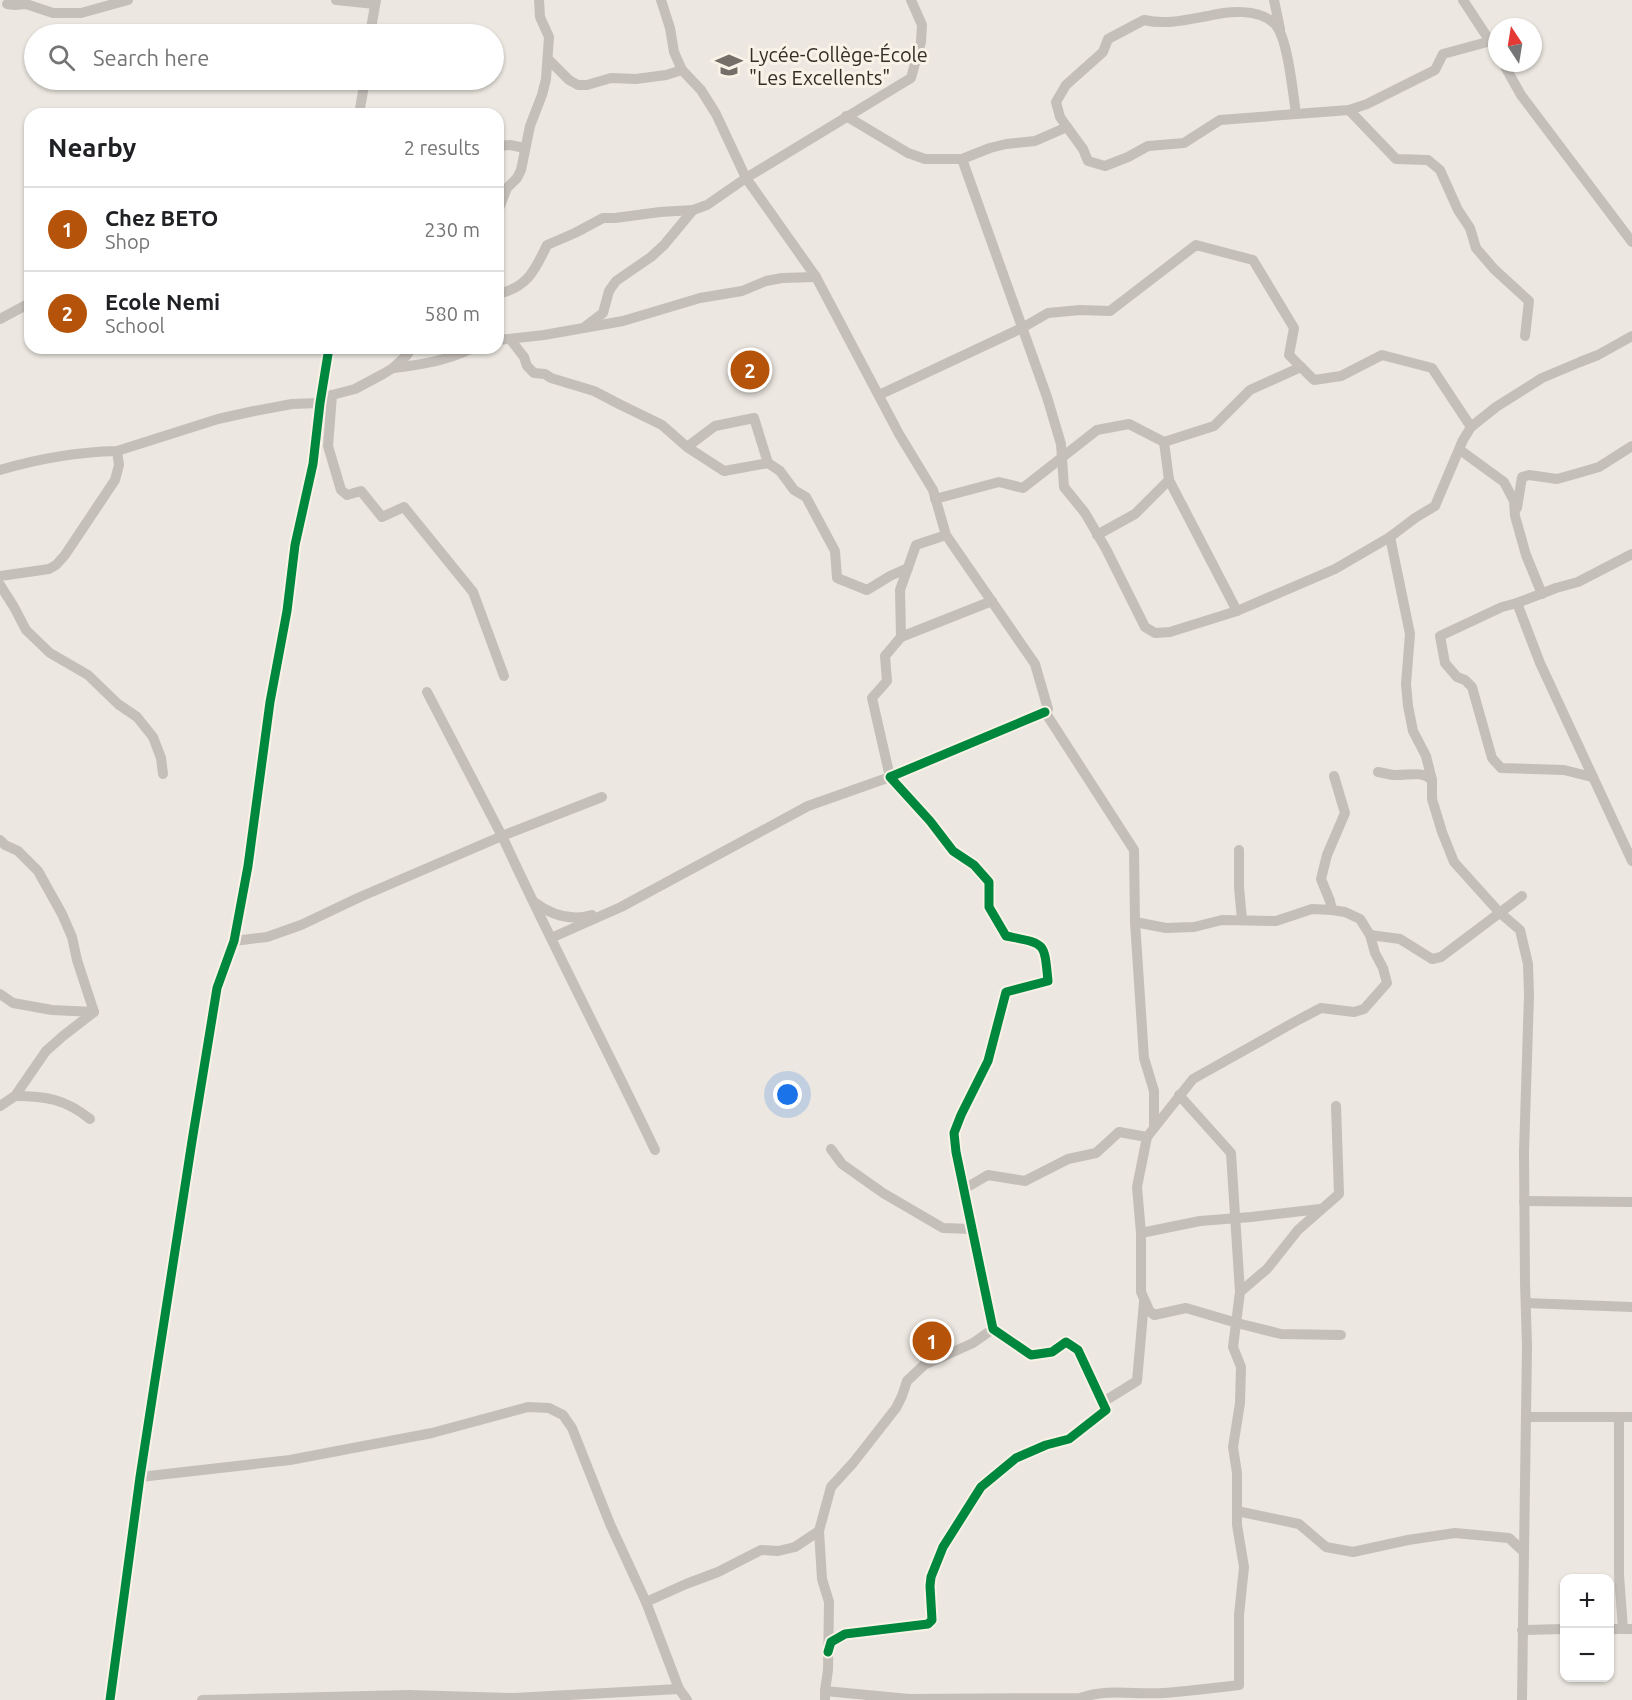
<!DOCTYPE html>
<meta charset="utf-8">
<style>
:root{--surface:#fff;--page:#f6f6f6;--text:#202124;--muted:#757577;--line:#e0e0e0;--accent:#b45309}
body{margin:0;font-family:Ubuntu,sans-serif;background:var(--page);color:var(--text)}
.controls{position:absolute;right:18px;bottom:18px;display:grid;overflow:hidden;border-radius:12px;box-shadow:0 2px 4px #0004}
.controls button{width:54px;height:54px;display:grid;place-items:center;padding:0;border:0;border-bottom:2px solid var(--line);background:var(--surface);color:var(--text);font:30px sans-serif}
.compass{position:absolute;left:1488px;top:18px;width:54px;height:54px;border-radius:50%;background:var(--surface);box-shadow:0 2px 4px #0004;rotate:348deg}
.you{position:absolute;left:788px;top:1095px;width:21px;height:21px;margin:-15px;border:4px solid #fff;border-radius:50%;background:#1a73e8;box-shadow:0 0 0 9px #1a73e833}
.badge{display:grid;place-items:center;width:39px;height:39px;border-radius:50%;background:var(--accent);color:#fff;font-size:20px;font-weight:700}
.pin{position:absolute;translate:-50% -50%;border:3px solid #fff;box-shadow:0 2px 6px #0006}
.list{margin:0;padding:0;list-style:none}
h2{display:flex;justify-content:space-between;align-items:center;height:78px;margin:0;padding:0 24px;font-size:26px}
h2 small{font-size:20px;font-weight:400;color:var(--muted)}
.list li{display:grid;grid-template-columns:39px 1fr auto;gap:18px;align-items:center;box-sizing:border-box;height:84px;padding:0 24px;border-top:2px solid var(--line)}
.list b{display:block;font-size:22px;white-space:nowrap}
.list p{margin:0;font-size:20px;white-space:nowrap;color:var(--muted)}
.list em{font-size:20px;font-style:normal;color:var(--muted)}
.icon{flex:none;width:33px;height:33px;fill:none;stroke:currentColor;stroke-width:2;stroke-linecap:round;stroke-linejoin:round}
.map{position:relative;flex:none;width:1632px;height:1700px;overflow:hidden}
.search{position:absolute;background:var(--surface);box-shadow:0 2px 4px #0004;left:24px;top:24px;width:480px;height:66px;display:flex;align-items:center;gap:15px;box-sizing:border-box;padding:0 21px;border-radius:33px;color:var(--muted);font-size:22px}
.panel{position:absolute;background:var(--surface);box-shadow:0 2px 4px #0004;left:24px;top:108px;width:480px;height:246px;border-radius:18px}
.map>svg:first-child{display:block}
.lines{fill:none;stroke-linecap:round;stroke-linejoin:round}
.minor{stroke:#c5bfb9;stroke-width:10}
.cycleway-casing{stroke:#f9f2e7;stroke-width:13}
.cycleway{stroke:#00873e;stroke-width:9}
.labels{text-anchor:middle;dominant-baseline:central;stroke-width:6;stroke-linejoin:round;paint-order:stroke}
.poi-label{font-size:20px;fill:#352d28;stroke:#f9f2e7;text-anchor:start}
</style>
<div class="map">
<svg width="1632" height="1700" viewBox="0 0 1632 1700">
<rect width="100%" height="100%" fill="#ece7e0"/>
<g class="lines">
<g class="minor">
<polyline points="336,0 375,4"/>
<polyline points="661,0 670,28 674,52 682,70 701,90 716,114 746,178 816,277 899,434 933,490 946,535 1035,664 1048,709 1045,712 1134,850 1135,922 1144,1058 1154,1091 1154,1128"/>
<polyline points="1274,0 1280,29"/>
<polyline points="1463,0 1497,52"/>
<polyline points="7,4 15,5 26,4 53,13 81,13 128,0"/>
<polyline points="370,34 376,0"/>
<polyline points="548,59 569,80 578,85 587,85 611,78 636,79 666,75 682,70"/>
<polyline points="1503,63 1521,95 1632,242"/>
<polyline points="1349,110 1396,159 1428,160 1440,170 1458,210 1470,228 1476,248 1494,269 1529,301 1525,336"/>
<polyline points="359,114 365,80"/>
<polyline points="846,116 908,153 925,159 962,159 990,148 1006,144 1035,141 1067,127 1083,149 1088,161 1105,166 1128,157 1148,146 1184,143 1220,120 1296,114"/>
<path d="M1067 127 1060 117 1056 102 1066 85 1103 52 1108 39 1144 20C1166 25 1186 20 1208 16 1228 11 1259 8 1275 24 1288 38 1293 94 1296 114L1349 110 1367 104 1435 70 1443 54 1491 41"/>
<polyline points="498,146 510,145 525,148"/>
<polyline points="962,159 1047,397 1061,444 1064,487 1085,513 1106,549 1145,627 1155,633 1170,632 1237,611 1335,569 1390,537 1415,518 1435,506 1463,440 1471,427 1496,407 1542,378 1580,362 1598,355 1632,336"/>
<polyline points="498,211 507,188 517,178 521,170 530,126 542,95 546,79 549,37 540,17 539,0"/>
<path d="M498 294C528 287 535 270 547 245L575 233 603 218H615L660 212 693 210 707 205 746 178 911 78 921 42 922 25 911 0"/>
<polyline points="0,319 30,303"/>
<polyline points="586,326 603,313 609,291 616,281 651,257 664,245 693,210"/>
<polyline points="510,339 524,357 527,366 534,373 545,374 551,378 594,391 619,404 662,425 687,447 724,471 768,463 754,418 715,426 687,447"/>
<polyline points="498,340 544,335 623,321 700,298 742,291 766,281 782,278 816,277"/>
<path d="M394 368C425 364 445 361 473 348"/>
<polyline points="332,395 328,446 341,490 347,495 361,491 382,517 404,507 473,592 504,676"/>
<polyline points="879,395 1022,328 1048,313 1080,310 1110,311 1196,245 1253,260 1294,328 1289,355 1314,380 1341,376 1382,355 1432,368 1471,427"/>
<polyline points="1460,450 1504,482 1514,501 1515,516 1526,555 1542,594"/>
<polyline points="768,463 780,471 794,490 806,497 835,551 837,578 867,590 890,576 908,568"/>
<path d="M0 470C37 459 78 452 117 451L218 419 254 411 292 404 320 403 332 395 355 389 383 374 393 368 407 355 411 348"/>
<polyline points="1169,480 1237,611"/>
<polyline points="935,499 999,482 1023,488 1097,430 1129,424 1164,442 1214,426 1250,390 1301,367"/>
<polyline points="1517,508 1522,477 1529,475 1557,479 1575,474 1599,467 1632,446"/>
<polyline points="1097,535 1135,514 1169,480 1164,442"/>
<polyline points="1390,537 1410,634 1406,684 1408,706 1413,731 1426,756 1432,780"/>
<polyline points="0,576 49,569 56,565 65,555 115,480 119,465 117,451"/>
<polyline points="0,585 14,607 26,630 50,653 88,675 118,704 137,717 153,737 161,758 163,774"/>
<polyline points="1517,603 1540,663 1632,861"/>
<polyline points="901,637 900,590 916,545 946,535"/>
<polyline points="427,692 502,836 602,797"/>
<path d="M1378 772C1383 773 1388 774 1393 775 1407 776 1421 770 1432 780V799L1442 832 1454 862 1499 912 1520 930 1528 964 1529 995 1524 1152 1525 1282 1527 1346 1524 1552"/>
<polyline points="1592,777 1564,770 1501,768 1492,758 1472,687 1465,680 1457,677 1445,663 1440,636 1502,607 1517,603 1556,588 1578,582 1632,554"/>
<polyline points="0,840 5,845 18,851 38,871 62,914 72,937 77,960 94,1012"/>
<polyline points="1239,850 1239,887 1242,920"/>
<path d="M534 902C551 915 571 921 592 915"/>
<polyline points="1332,910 1330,901 1321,879 1327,855 1345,813 1334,776"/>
<polyline points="1135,922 1166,928 1194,927 1222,920 1276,921 1312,909 1332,910 1345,912 1360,919 1370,935 1375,953 1383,968 1387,983 1364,1009 1354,1012 1321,1008 1300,1019 1193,1079 1147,1137 1137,1187 1141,1233 1141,1292 1149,1310 1154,1315 1186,1308 1237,1323 1281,1334 1341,1335"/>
<polyline points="1370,935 1400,939 1432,959 1441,957 1522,896"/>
<polyline points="551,938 621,907 808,806 890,777 872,698 887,681 885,656 901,637 992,601"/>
<path d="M234 941 267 937 301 925 360 897 502 836C551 942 605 1045 655 1150"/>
<polyline points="0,994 13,1003 52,1010 94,1012 63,1036 46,1051 15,1096 0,1106"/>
<polyline points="1179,1095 1231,1153 1240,1292"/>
<path d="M15 1096C46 1096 65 1099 90 1119"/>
<polyline points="831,1149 842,1164 883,1193 943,1228 972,1229"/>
<polyline points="964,1189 988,1175 1025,1181 1068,1159 1096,1153 1119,1132 1147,1137"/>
<polyline points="1524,1201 1632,1202"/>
<polyline points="1141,1233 1200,1221 1251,1217 1320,1209"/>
<polyline points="1526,1303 1632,1307"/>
<polyline points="1103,1402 1137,1381 1144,1302"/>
<polyline points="1527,1417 1632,1417"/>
<polyline points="1619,1417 1619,1575 1623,1629"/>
<polyline points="140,1477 290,1460 432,1433 528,1407 549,1408 563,1415 572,1428 610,1524 646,1602 679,1689 687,1700"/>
<polyline points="1237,1511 1299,1524 1326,1547 1353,1552 1408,1540 1455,1533 1509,1538 1524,1552 1522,1700"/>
<polyline points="819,1531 822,1579 829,1602 828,1670 825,1691 825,1700"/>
<polyline points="646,1602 686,1584 718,1572 761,1550 778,1551 795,1547 819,1531 831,1487 853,1463 896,1408 902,1396 907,1381 924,1365 973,1343 993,1329"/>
<polyline points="1610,1629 1632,1629"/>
<polyline points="1522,1630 1564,1629"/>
<path d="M828 1652 831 1642 845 1634 928 1624 932 1620 930 1586 931 1577 943 1547 981 1487 1016 1458 1046 1445 1069 1439 1106 1410 1078 1350 1066 1342 1052 1352 1031 1355 993 1329 956 1152 954 1133 961 1115 988 1061 1006 992 1048 981C1044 941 1046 944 1006 936L989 907V882L974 865 953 851 930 821 890 777 1045 712"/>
<path d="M825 1691 909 1699 1080 1698C1109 1688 1134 1695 1164 1693 1189 1691 1214 1688 1239 1685V1615L1244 1567 1237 1525V1473L1233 1447 1240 1403 1241 1367 1233 1347 1240 1292 1267 1269 1298 1230 1339 1194 1336 1106"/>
<polyline points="110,1700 140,1477 192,1141 217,988 234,941 248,866 270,702 287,611 295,545 313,464 320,403 329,348"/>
<polyline points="202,1700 409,1695 514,1698 679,1689"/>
</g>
<defs>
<g id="cycleway">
<path d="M828 1652 831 1642 845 1634 928 1624 932 1620 930 1586 931 1577 943 1547 981 1487 1016 1458 1046 1445 1069 1439 1106 1410 1078 1350 1066 1342 1052 1352 1031 1355 993 1329 956 1152 954 1133 961 1115 988 1061 1006 992 1048 981C1044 941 1046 944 1006 936L989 907V882L974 865 953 851 930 821 890 777 1045 712"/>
<polyline points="110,1700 140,1477 192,1141 217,988 234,941 248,866 270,702 287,611 295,545 313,464 320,403 329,348"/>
</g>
</defs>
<use href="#cycleway" class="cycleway-casing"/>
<use href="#cycleway" class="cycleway"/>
</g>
<defs>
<symbol id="school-bare" viewBox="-9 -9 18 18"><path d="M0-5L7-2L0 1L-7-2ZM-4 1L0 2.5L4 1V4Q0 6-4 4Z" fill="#756e68" stroke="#f9f2e7" stroke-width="2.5" paint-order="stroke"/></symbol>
</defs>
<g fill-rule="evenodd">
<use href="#school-bare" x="710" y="46" width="38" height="38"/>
</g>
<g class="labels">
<g class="poi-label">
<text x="749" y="54">Lycée-Collège-École<tspan x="749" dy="23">"Les Excellents"</tspan></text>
</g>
</g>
</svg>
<div class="controls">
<button>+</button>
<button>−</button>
</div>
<svg class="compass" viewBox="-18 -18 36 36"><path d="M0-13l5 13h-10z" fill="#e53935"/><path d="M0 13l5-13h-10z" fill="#757577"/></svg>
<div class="you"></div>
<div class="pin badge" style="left:932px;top:1341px">1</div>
<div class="pin badge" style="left:750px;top:370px">2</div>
<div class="search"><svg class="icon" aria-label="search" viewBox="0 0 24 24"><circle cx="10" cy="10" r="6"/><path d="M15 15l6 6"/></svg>Search here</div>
<section class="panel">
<h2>Nearby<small>2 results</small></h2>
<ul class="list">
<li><span class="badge">1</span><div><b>Chez BETO</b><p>Shop</p></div><em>230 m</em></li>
<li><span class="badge">2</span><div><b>Ecole Nemi</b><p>School</p></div><em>580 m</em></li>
</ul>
</section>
</div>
